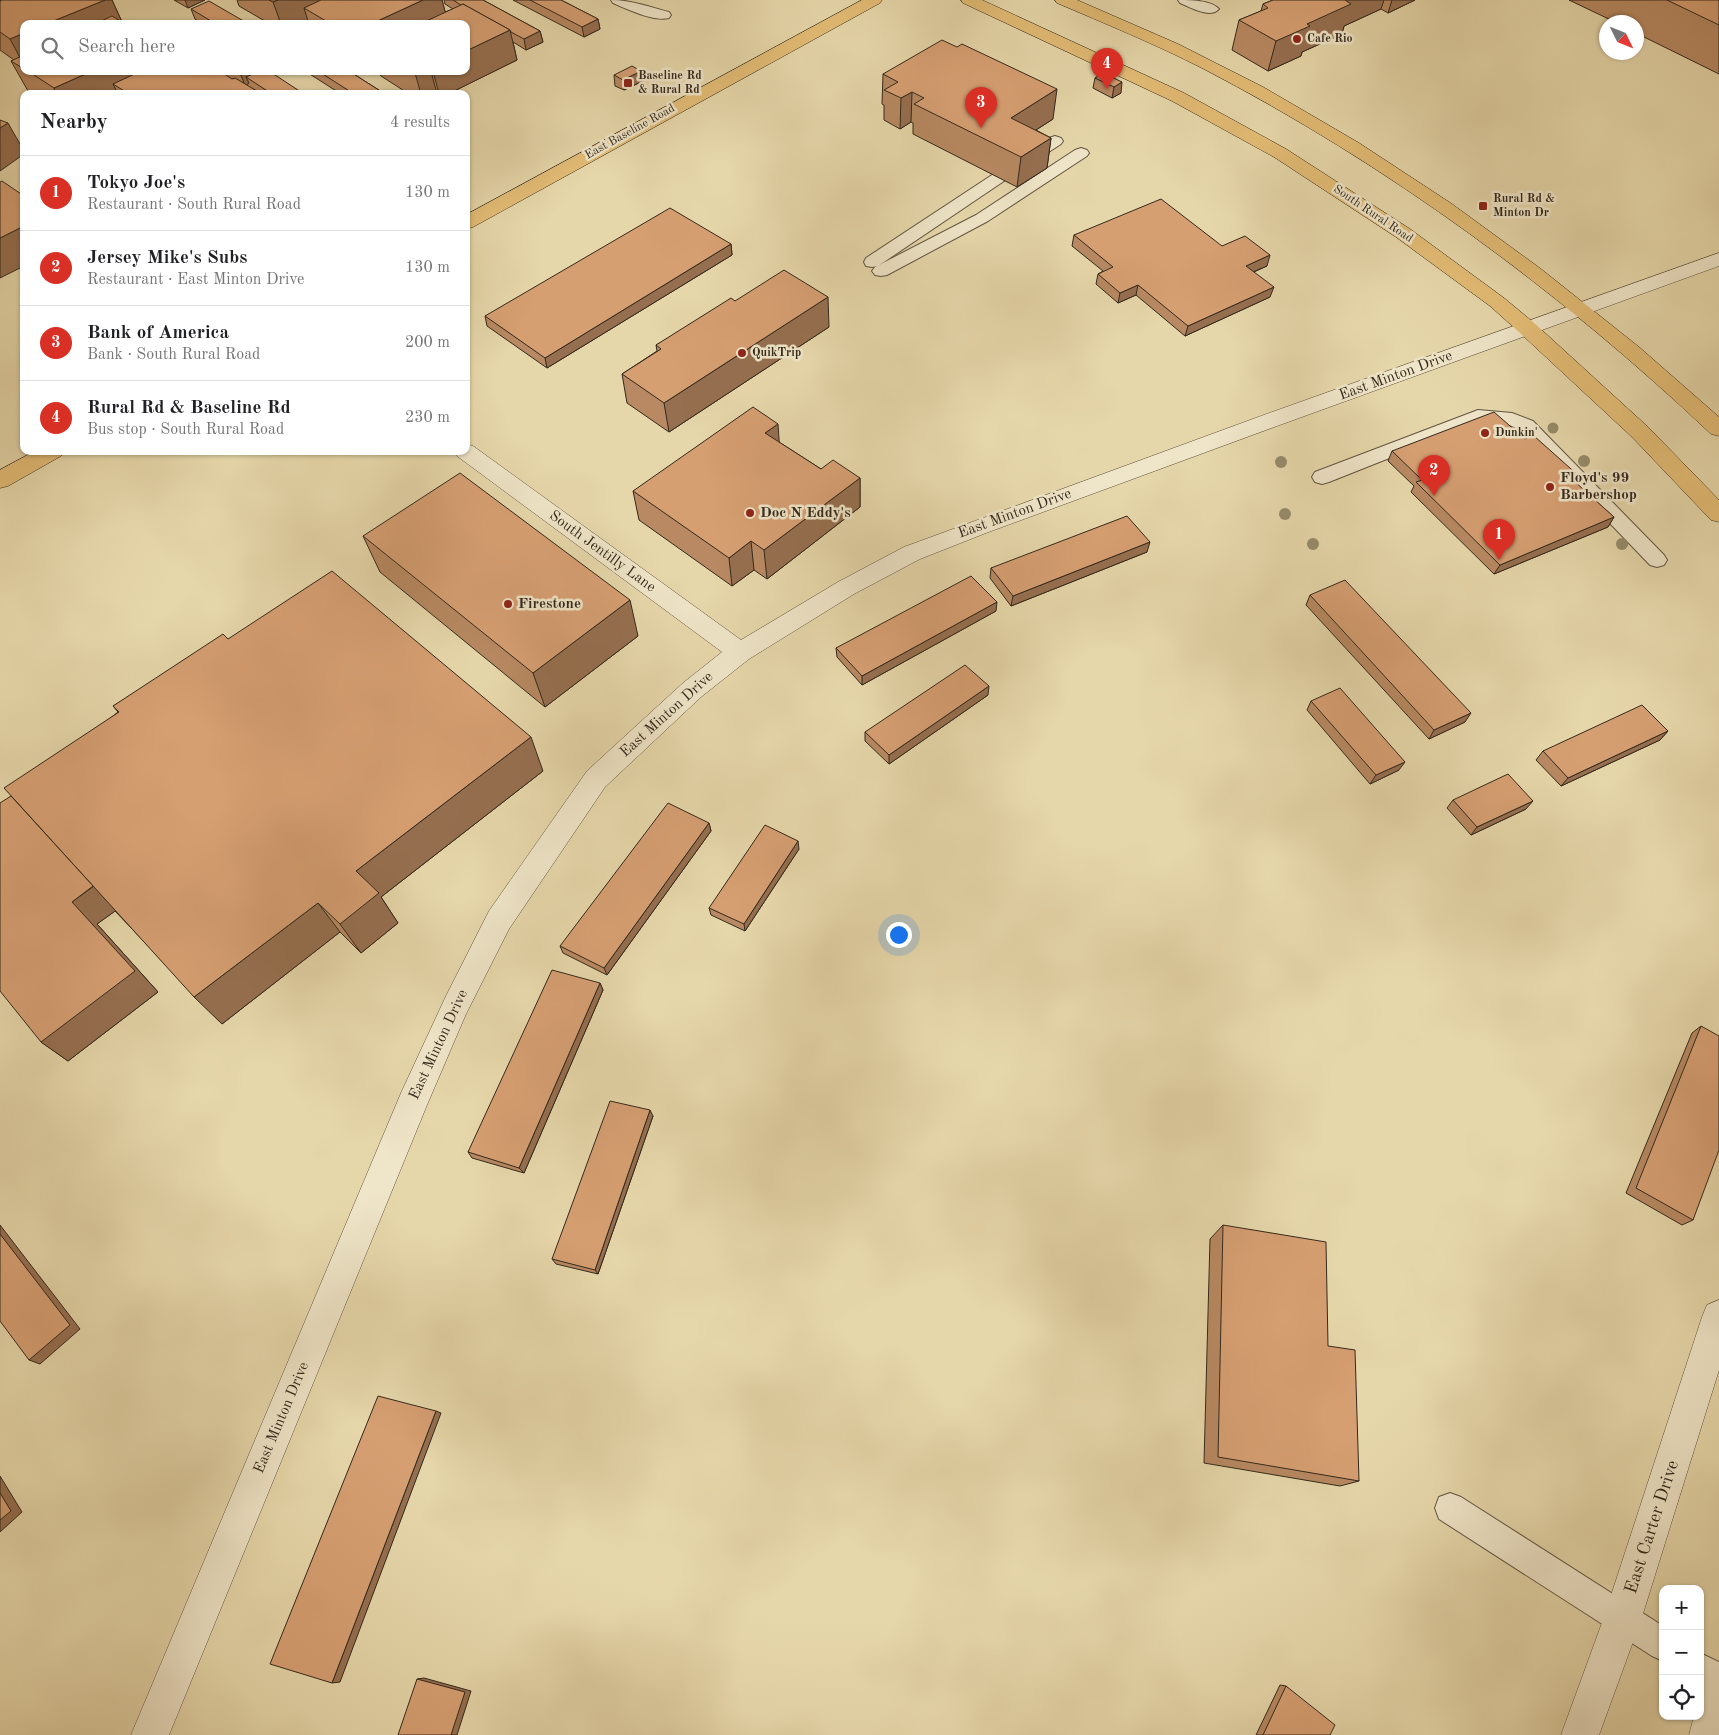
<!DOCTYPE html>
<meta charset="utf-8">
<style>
:root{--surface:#fff;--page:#f6f6f6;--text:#202124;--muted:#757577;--line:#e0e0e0;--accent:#d93025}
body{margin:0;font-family:"Old Standard TT",serif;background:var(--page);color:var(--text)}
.controls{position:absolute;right:15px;bottom:15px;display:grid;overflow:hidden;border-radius:10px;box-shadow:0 1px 4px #0004}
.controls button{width:45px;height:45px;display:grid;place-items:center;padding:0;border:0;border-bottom:1px solid var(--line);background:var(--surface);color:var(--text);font:25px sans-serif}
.compass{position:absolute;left:1599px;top:15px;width:45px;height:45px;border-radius:50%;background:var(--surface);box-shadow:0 1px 4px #0004;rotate:133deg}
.you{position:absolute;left:898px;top:934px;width:18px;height:18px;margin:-12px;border:4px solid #fff;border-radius:50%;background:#1a73e8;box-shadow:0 0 0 8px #1a73e833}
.badge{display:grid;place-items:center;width:32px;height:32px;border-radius:50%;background:var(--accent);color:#fff;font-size:16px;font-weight:700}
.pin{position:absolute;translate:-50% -41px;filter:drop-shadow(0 1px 2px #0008)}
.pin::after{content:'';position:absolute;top:26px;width:18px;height:15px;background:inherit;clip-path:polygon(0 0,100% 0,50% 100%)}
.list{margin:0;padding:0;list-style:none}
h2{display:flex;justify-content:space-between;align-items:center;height:65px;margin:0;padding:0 20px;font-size:21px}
h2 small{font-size:16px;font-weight:400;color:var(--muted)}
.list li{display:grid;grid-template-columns:32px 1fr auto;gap:15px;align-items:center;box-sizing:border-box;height:75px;padding:0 20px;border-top:1px solid var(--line)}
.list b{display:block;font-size:19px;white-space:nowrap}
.list p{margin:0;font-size:16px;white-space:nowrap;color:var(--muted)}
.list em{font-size:16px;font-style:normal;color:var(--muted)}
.icon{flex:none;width:28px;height:28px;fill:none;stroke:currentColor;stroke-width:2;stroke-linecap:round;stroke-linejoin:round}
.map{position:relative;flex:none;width:1719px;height:1735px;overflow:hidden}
.search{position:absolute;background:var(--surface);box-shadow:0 1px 4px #0004;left:20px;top:20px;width:450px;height:55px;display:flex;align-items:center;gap:12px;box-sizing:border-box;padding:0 18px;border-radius:10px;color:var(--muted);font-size:19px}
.panel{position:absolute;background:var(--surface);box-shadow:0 1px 4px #0004;left:20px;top:90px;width:450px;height:365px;border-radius:10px}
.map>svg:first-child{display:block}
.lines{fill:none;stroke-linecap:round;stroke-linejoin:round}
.service-casing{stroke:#605440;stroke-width:2}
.minor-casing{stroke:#605440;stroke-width:1}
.primary-casing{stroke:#33291d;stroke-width:1}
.service{fill:#efe5c8;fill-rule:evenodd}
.minor{fill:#efe5c8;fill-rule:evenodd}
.primary{fill:#e3bc75;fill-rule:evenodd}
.tree{fill:#968c6b}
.wall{fill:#b88962;stroke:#33291d}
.shaded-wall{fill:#966f50;stroke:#33291d}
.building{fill:#d69f72;stroke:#33291d}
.poi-dot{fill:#8f2418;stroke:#efe5c8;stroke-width:2}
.labels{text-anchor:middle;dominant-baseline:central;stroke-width:5;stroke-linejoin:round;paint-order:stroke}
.far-poi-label{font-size:12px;font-weight:bold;fill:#33291d;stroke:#efe5c8;text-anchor:start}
.far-street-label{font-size:12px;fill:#33291d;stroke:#efe5c8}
.street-label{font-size:15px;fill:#33291d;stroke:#efe5c8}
.poi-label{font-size:15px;font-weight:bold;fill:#33291d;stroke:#efe5c8;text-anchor:start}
.near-street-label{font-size:18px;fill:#33291d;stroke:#efe5c8}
</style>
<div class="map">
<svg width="1719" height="1735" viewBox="0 0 1719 1735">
<rect width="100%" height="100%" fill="#e6d7aa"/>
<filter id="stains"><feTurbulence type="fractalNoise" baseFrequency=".004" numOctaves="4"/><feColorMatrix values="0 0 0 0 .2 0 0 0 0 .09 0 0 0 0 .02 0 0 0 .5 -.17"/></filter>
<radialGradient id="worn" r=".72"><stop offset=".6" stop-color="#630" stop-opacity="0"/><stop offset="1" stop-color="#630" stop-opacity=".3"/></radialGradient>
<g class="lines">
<defs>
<g id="service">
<path d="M611 0C632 0 649 7 669 12L671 15 669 18C654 22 627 9 613 3Z"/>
<path d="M1178 0C1190 0 1211 0 1219 9 1210 19 1190 7 1180 3Z"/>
<polygon points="1055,136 1061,138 1063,141 1061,144 1035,161 1023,161 1021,158 1023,155 1049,138"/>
<polygon points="1081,148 1087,150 1089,153 1087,156 988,221 887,275 881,276 875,275 872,271 875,267 976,215 1075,150"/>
<polygon points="998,173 1004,175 1006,178 1004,181 878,266 872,267 866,266 864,262 866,258 992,175"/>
<polygon points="1478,410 1512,413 1533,421 1664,555 1667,560 1664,565 1657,567 1650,565 1528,438 1519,429 1509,425 1480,422 1329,482 1322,484 1315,482 1312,477 1315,472"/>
<polygon points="1450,1493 1461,1497 1663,1626 1663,1661 1652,1656 1439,1519 1435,1508 1439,1497"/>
<polygon points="1700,1653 1719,1662 1719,1697 1700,1688"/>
</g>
<g id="minor">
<polygon points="1719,253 1719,266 1277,426 986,533 920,559 854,594 749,659 701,697 605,787 509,929 466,1014 427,1105 169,1735 131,1735 401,1093 445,998 489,911 587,771 683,683 722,652 457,456 454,451 466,451 466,444 473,446 741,640 838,582 904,547 1261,416"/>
<polygon points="1719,1300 1719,1370 1641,1620 1599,1735 1561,1735 1603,1620 1702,1317 1707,1305"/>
<polygon points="1719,1679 1719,1735 1689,1735 1694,1716 1700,1716 1700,1697 1705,1684"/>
</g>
<g id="primary">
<polygon points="862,0 882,0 880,3 473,227 466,229 466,215"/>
<polygon points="961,0 982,0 1184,93 1286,149 1410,229 1504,298 1533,322 1648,427 1719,500 1719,522 1711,520 1632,437 1519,332 1490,306 1396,237 1274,157 1172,101 963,3"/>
<path d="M1055 0H1077L1178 44 1263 87 1359 143 1452 204 1541 269 1639 347 1719 417V436L1711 434C1560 291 1387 164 1202 68 1155 44 1106 24 1057 3Z"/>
<polygon points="35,451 64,451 61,456 8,486 0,488 0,470"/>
</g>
</defs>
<use href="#service" class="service-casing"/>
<use href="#minor" class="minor-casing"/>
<use href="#primary" class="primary-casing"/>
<use href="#service" class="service"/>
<use href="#minor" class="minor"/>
<use href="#primary" class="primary"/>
</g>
<g class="tree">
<circle cx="1553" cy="428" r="5.5"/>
<circle cx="1584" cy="461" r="6"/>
<circle cx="1281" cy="462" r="6"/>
<circle cx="1285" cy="514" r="6"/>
<circle cx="1313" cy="544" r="6"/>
<circle cx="1622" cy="544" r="6"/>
</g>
<g class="wall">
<polygon points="0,0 112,0 122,22 24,24 24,71 259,71 304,94 32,94 28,91 11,61 14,60 0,50"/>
<polygon points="174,0 205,0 188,8"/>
<polygon points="237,0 442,0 445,12 453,9 445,4 444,0 483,0 540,31 543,42 526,50 513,42 517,60 448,94 409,94 381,76 379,71 466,71 466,24 310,24 308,21 302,24 270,24 239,6"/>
<polygon points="513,0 561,0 598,19 600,29 584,37"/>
<polygon points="1273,0 1415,0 1388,13 1381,9 1344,26 1342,34 1302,52 1301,56 1268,71 1232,50 1239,20 1261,11 1263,4"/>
<polygon points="1569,0 1719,0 1719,74 1636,33 1636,22 1615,22"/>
<polygon points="191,9 247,23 247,24 203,24 195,19"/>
<polygon points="305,71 349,71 385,94 341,94"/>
<polygon points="1103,73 1121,93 1112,98 1093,88 1095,78"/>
<polygon points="883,74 1053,119 1036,130 1051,138 1047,168 1017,187 913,134 913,123 911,122 900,129 884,120 884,105 882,104"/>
<polygon points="614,75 643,81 624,90 615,86"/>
<polygon points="1074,235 1222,246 1267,266 1254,272 1270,297 1185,336 1136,295 1118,303 1096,284 1098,274 1103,271 1072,246"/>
<polygon points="731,244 732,255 547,368 487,326 485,316"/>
<polygon points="735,301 829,327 669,432 627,403 622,374 657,351 656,345"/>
<polygon points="1525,439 1614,517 1608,527 1494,574 1411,492 1414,486 1388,461 1392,451"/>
<polygon points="779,442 821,469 860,478 860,507 767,579 754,570 732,586 639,520 633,491"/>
<polygon points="363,536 638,636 545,707 380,572"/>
<polygon points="1147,552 1011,606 990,578 991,568"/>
<polygon points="1310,595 1465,722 1429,739 1306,605"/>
<polygon points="996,611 862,685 837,657 836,648"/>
<polygon points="228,639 543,771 381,897 398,923 361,953 340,932 222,1024 115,911 97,924 158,992 68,1061 41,1042 11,796 118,712 113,706"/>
<polygon points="988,695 889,764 865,741 865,732"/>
<polygon points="1311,701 1399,770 1370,784 1307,710"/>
<polygon points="1668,731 1660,740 1561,786 1536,760 1543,751"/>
<polygon points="1453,800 1526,809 1471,835 1447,808"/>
<polygon points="709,823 711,831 607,975 563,953 560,946"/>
<polygon points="799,849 745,931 711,915 709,908"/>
<polygon points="600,983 603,990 524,1173 472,1158 468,1152"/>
<polygon points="1701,1026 1693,1220 1682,1225 1626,1193 1692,1033"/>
<polygon points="653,1116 598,1274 556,1264 552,1259"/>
<polygon points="1223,1225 1359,1481 1340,1486 1204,1463 1210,1239"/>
<polygon points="1280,1685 1286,1686 1330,1735 1256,1735"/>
</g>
<g class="shaded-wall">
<polygon points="105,0 112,0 123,24 46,24"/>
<polygon points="185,0 205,0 188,8"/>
<polygon points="278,0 343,0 304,8 308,21 302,24 281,24 273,2"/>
<polygon points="423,0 442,0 448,22 444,24 371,24"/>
<polygon points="1346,0 1384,0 1381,9 1344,26 1342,34 1302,52 1301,56 1268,71 1276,41 1307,24"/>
<polygon points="1392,0 1415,0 1388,13"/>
<polygon points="598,19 600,29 584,37 582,27"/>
<polygon points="510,30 517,60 448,94 439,94 433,71 466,71 466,51"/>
<polygon points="540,31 543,42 526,50 524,39"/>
<polygon points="24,33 24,65 10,39"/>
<polygon points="92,71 168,71 113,84 118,94 57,94 54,88"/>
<polygon points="247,71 259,71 261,76 246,77 249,83 245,86 241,75"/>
<polygon points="418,71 431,71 437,94 421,94 415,73"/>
<polygon points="641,71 643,81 624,90 623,80"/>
<polygon points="1122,82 1121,93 1112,98 1114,87"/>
<polygon points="1057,89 1053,119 1008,148 1011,118"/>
<polygon points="912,92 911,122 900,129 901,98"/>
<polygon points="8,123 24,151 24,154 0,171 0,128"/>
<polygon points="1051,138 1047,168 1017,187 1021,157"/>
<polygon points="24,226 24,266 0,278 0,238"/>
<polygon points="731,244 732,255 547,368 545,358"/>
<polygon points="1270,255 1267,266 1243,276 1246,266"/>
<polygon points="1138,285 1136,295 1118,303 1120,293"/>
<polygon points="1274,287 1270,297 1185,336 1188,326"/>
<polygon points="828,297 829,327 669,432 664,403"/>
<polygon points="778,424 780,453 765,433"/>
<polygon points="1580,477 1574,487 1573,480"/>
<polygon points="860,478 860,507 767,579 764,550"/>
<polygon points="1614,517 1608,527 1494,574 1500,565"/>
<polygon points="751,541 754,570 732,586 729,558"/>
<polygon points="1150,542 1147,552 1011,606 1013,596"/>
<polygon points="630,600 638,636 545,707 533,673"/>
<polygon points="997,602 996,611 862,685 862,676"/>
<polygon points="989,686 988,695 889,764 889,755"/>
<polygon points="1471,713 1465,722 1429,739 1434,730"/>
<polygon points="1668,731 1660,740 1561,786 1568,778"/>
<polygon points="531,737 543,771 381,897 398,923 361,953 340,924 356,871"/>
<polygon points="1405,762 1399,770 1370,784 1376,775"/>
<polygon points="1533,801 1526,809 1471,835 1477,827"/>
<polygon points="709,823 711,831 607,975 604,968"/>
<polygon points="798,841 799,849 745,931 744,924"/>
<polygon points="94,886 118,909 97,924 158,992 68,1061 41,1042 72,902"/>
<polygon points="318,903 340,932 222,1024 194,997"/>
<polygon points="600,983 603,990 524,1173 519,1168"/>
<polygon points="650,1110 653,1116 598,1274 595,1270"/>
<polygon points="0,1225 80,1329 40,1364 29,1360 0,1234"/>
<polygon points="436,1411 441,1413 340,1682 332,1683"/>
<polygon points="0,1476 22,1512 0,1532"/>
<polygon points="424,1678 471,1691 457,1735 451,1735 417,1679"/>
</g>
<g class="building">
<polygon points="2,0 105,0 46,24 24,24 24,33 10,39 0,32 0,1"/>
<polygon points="269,0 278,0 273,2"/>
<polygon points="321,0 423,0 371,24 331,24 304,8"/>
<polygon points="453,0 483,0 540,31 524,39 511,32 510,30 463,4 461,5"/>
<polygon points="530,0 561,0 598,19 582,27"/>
<polygon points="1273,0 1346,0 1345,0 1351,4 1307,24 1310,26 1276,41 1239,20 1268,8 1263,4"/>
<polygon points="1667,0 1719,0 1719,25"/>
<polygon points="209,1 247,23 245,24 216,24 191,9"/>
<polygon points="463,4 510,30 466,51 466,24 420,24"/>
<polygon points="112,16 125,24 95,24"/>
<polygon points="942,40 957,47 962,44 1057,89 1011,118 1051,138 1021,157 914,104 924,98 912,92 901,98 884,90 898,82 883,74"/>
<polygon points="24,55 24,69 11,61"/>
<polygon points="632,66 641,71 623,80 614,75"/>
<polygon points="28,71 92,71 54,88"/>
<polygon points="141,71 220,71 232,79 235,78 262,94 129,94 113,84"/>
<polygon points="231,71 247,71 241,75"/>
<polygon points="260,71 269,71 304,94 272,94 246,77"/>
<polygon points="318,71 349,71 385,94 354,94"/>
<polygon points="1103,73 1122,82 1114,87 1095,78"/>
<polygon points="0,120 8,123 0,128"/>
<polygon points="2,181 24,196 24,226 0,238 0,182"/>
<polygon points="1161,199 1222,246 1245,236 1270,255 1246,266 1274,287 1188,326 1138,285 1120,293 1098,274 1113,267 1074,235"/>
<polygon points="670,208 731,244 545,358 485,316"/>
<polygon points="784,270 828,297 664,403 622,374 661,349 656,345 731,298 735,301"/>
<polygon points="753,407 778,424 765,433 821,469 833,460 860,478 764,550 751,541 729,558 633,491"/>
<polygon points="1494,412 1525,439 1533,435 1580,477 1573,480 1614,517 1500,565 1416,482 1422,480 1392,451"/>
<polygon points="460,473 630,600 533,673 363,536"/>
<polygon points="1127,516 1150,542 1013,596 991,568"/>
<polygon points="332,571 531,737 356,871 379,893 340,924 318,903 194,997 4,788 119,712 113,706 223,634 228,639"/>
<polygon points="971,576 997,602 862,676 836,648"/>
<polygon points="1345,580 1471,713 1434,730 1310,595"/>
<polygon points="965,665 989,686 889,755 865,732"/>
<polygon points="1340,688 1405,762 1376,775 1311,701"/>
<polygon points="1642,705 1668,731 1568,778 1543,751"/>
<polygon points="1508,774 1533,801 1477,827 1453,800"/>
<polygon points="11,796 93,886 72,902 135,971 41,1042 0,991 0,803"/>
<polygon points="668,803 709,823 604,968 560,946"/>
<polygon points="765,825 798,841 744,924 709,908"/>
<polygon points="552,970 600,983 519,1168 468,1152"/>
<polygon points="1701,1026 1719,1036 1719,1150 1693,1220 1636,1188"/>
<polygon points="610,1101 650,1110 595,1270 552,1259"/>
<polygon points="1223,1225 1326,1242 1328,1346 1355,1350 1359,1481 1218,1457"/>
<polygon points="0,1234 70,1325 29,1360 0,1321"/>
<polygon points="378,1396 436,1411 332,1683 270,1664"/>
<polygon points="0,1493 11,1511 0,1520"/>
<polygon points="417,1679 465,1692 451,1735 398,1735"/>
<polygon points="1286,1686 1335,1725 1330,1735 1263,1735"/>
</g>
<g class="poi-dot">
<circle cx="1297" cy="39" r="5"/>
<rect x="623" y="78" width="10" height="10" rx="2.5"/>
<rect x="1478" y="201" width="10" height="10" rx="2.5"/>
<circle cx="742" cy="353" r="5"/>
<circle cx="1485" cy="433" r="5"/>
<circle cx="1550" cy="487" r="5"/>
<circle cx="750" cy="513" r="5"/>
<circle cx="508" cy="604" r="5"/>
</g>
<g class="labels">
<g class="far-poi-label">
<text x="1307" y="39">Cafe Rio</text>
<text x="638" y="76">Baseline Rd<tspan x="638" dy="14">&amp; Rural Rd</tspan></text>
<text x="1493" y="199">Rural Rd &amp;<tspan x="1493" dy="14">Minton Dr</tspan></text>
<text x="752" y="353">QuikTrip</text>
<text x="1495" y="433">Dunkin'</text>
</g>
<g class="far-street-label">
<text transform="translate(630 132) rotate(-29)">East Baseline Road</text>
<text transform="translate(1373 214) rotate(34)">South Rural Road</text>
</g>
<g class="street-label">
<text transform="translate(1396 376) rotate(-20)">East Minton Drive</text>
<text transform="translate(1015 514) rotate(-20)">East Minton Drive</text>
<text transform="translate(602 552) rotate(36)">South Jentilly Lane</text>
<text transform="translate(667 715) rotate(-42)">East Minton Drive</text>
<text transform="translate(439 1045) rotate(-65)">East Minton Drive</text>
<text transform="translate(282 1418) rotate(-67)">East Minton Drive</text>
</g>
<g class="poi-label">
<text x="1560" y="478">Floyd's 99<tspan x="1560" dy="17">Barbershop</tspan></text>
<text x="760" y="513">Doc N Eddy's</text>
<text x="518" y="604">Firestone</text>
</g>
<g class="near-street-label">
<text transform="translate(1652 1527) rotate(-72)">East Carter Drive</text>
</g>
</g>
<rect width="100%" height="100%" filter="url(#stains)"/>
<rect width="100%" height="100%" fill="url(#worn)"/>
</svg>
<div class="controls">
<button>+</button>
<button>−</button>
<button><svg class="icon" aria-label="locate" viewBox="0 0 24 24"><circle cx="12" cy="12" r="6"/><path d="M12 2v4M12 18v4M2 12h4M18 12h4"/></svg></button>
</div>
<svg class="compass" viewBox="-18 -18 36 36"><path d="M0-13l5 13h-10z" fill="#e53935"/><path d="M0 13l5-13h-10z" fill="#757577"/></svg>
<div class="you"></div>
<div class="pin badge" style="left:1499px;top:560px">1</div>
<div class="pin badge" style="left:1434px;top:496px">2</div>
<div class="pin badge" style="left:981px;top:128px">3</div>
<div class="pin badge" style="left:1107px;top:89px">4</div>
<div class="search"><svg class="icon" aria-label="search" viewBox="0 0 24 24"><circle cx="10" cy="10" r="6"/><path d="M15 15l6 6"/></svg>Search here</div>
<section class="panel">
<h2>Nearby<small>4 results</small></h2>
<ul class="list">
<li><span class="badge">1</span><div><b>Tokyo Joe's</b><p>Restaurant · South Rural Road</p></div><em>130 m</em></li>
<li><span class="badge">2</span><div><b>Jersey Mike's Subs</b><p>Restaurant · East Minton Drive</p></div><em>130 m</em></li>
<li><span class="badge">3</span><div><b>Bank of America</b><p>Bank · South Rural Road</p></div><em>200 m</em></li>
<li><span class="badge">4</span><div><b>Rural Rd &amp; Baseline Rd</b><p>Bus stop · South Rural Road</p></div><em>230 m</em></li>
</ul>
</section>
</div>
